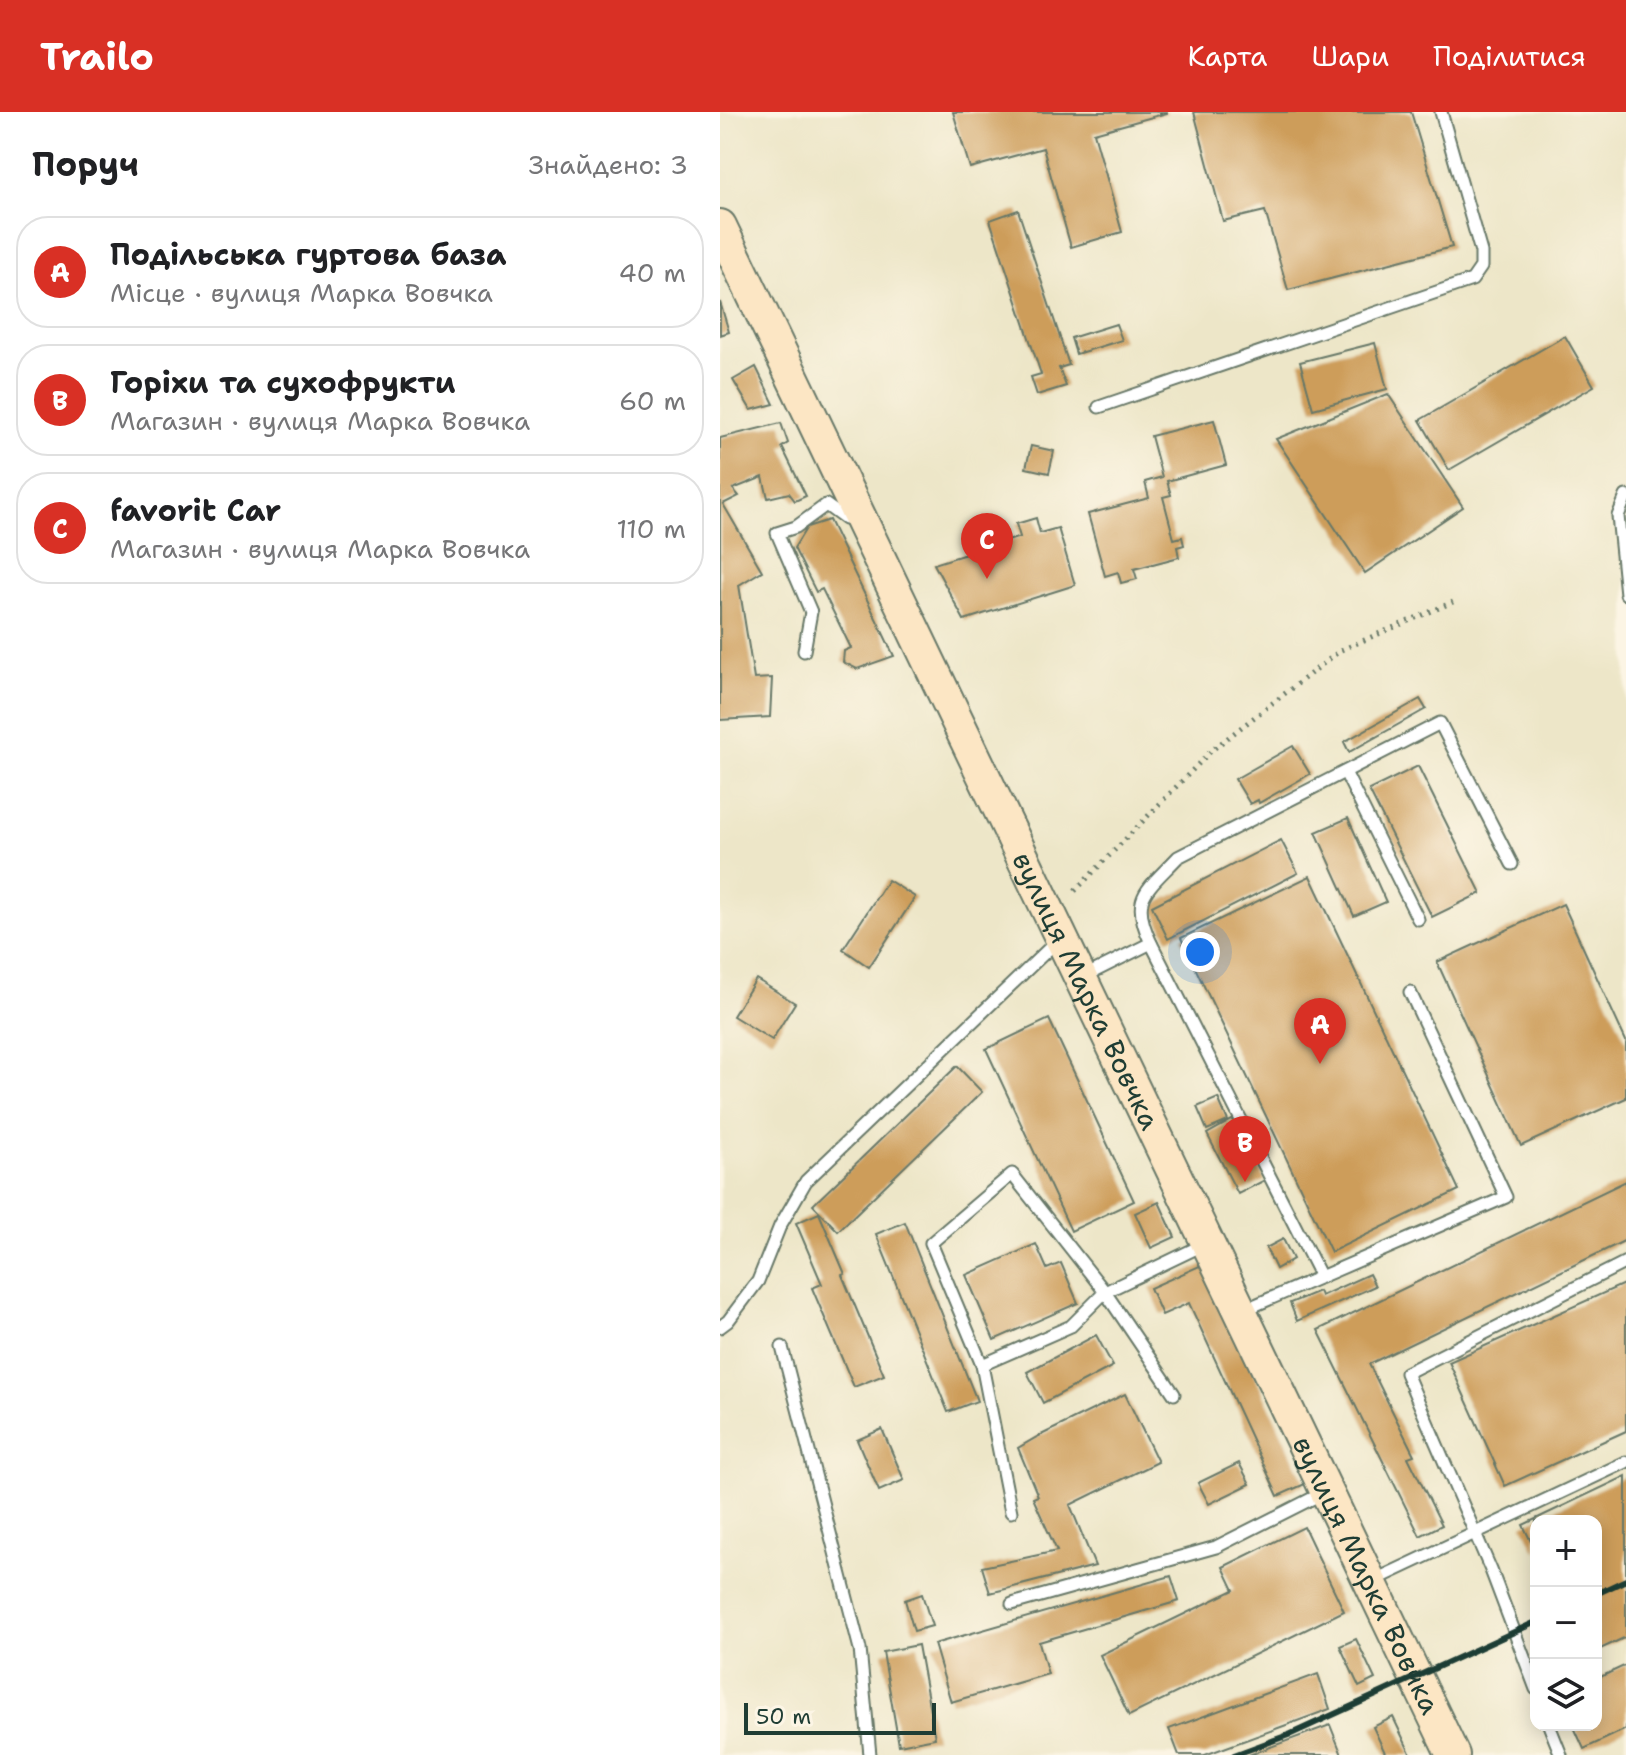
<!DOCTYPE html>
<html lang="uk">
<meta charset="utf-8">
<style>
:root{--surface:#fff;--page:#f6f6f6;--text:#202124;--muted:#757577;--line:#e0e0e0;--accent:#d93025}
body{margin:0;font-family:"Shantell Sans",sans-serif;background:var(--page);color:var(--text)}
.controls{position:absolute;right:24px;bottom:24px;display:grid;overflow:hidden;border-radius:16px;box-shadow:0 4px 20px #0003}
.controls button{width:72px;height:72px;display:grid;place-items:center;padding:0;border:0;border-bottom:2px solid var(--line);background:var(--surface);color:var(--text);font:40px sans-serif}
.scale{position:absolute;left:24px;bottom:20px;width:192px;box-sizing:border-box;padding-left:8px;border:4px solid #1f3d34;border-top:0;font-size:22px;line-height:28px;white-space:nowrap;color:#1f3d34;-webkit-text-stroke:6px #fcf5e5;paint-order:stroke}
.you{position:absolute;left:480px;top:840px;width:28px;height:28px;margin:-20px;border:6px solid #fff;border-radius:50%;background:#1a73e8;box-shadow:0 0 0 12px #1a73e833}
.badge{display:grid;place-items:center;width:52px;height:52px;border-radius:50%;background:var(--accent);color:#fff;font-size:26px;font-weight:700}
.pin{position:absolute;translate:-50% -66px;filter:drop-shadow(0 2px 4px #0008)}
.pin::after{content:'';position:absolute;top:42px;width:28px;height:24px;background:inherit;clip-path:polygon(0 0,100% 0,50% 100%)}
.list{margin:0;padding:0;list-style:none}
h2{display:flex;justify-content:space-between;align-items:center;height:104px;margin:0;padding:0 32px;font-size:34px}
h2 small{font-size:26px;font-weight:400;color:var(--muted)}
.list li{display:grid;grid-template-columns:52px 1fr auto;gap:24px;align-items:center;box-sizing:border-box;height:112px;margin:0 16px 16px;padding:0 16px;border:2px solid var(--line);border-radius:32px}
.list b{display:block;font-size:30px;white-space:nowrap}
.list p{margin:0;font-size:26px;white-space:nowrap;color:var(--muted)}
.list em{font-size:26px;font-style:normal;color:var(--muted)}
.icon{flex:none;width:44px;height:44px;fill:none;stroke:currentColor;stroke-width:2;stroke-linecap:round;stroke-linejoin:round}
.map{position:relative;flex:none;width:906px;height:1643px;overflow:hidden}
header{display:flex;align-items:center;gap:48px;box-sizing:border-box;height:112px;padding:0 40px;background:var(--accent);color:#fff}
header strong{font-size:38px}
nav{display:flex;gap:44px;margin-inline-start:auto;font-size:28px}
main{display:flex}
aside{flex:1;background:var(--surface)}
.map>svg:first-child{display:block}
.building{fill:#cd9d5a}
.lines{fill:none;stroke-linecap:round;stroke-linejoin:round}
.lane-casing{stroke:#677868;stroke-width:15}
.secondary-casing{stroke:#677868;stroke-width:36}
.path{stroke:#677868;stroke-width:5;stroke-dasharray:2 6;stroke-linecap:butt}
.lane{stroke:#fff;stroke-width:11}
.secondary{stroke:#fce6c4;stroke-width:32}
.rail{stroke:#1f3d34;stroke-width:6}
.labels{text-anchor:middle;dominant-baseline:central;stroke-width:8;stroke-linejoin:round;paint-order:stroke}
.street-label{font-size:28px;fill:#1f3d34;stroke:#fcf5e5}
</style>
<header>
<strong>Trailo</strong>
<nav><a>Карта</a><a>Шари</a><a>Поділитися</a></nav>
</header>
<main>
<aside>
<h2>Поруч<small>Знайдено: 3</small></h2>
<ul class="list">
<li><span class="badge">A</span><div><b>Подільська гуртова база</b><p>Місце · вулиця Марка Вовчка</p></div><em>40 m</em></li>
<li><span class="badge">B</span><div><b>Горіхи та сухофрукти</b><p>Магазин · вулиця Марка Вовчка</p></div><em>60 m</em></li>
<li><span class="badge">C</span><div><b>favorit Car</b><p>Магазин · вулиця Марка Вовчка</p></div><em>110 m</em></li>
</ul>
</aside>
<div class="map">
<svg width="906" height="1643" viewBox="0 0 906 1643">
<rect width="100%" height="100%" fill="#fcf5e5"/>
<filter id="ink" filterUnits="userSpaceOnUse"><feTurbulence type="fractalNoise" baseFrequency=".0125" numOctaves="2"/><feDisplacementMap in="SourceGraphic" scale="16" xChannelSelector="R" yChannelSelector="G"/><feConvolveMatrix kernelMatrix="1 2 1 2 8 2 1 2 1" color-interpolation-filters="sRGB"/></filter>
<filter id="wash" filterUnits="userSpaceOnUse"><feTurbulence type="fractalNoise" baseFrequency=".006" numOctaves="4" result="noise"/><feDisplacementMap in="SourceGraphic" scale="32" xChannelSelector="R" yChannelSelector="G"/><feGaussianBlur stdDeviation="1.8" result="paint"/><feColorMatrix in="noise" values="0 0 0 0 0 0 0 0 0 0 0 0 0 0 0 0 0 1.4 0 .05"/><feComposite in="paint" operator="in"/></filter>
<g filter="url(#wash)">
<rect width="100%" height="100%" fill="#ede6c8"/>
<g id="blocks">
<g class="building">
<polygon points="233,0 447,0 447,1 374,21 402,120 351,135 323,36 250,56"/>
<polygon points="474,0 691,0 732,135 568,178 545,99 503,109"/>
<polygon points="298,98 349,253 339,256 346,274 317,283 311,265 321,262 270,108"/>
<polygon points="0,190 9,220 0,223"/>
<polygon points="396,212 402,228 356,242 351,226"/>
<polygon points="845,224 874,274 729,358 700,308"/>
<polygon points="655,231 667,277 593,297 580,250"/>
<polygon points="36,255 54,292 31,298 13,268"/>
<polygon points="668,282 743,395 645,461 556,327"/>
<polygon points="494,308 506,353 447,369 451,383 443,385 454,427 462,425 464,433 457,435 459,445 414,457 417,467 401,471 398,460 385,464 368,402 429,386 425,370 442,365 431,324"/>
<polygon points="61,311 68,331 62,335 86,384 75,389 69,381 48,386 43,365 13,377 19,384 3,392 42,459 19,473 34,567 52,566 50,605 0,608 0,326"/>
<polygon points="311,334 334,339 329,361 306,356"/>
<polygon points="316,406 320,421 338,416 355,473 244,508 214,452 300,425 296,412"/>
<polygon points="109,408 174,544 137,557 123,550 124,539 131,536 102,477 96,480 74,436 87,415"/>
<polygon points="700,587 706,597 629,640 624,630"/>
<polygon points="573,634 590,662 539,691 538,688 530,692 515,667"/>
<polygon points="698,654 761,781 712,805 649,678"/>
<polygon points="628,706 666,790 634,804 596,720"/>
<polygon points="561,728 578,761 448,827 432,794"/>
<polygon points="590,764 739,1078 611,1140 461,826"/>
<polygon points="168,768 195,785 149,855 123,837"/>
<polygon points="843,792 906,929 906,986 801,1034 717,850"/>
<polygon points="36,867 75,891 52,928 13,904"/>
<polygon points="329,907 414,1089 351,1119 266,937"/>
<polygon points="237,954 262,980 118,1119 93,1093"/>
<polygon points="498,986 508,1009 487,1018 477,995"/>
<polygon points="514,1007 545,1068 518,1082 487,1022"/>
<polygon points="906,1069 906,1128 649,1252 694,1343 688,1345 722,1413 700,1424 598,1218"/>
<polygon points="439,1090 455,1125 431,1136 415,1101"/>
<polygon points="99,1101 125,1162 122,1163 164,1263 134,1275 92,1176 102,1172 76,1111"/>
<polygon points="185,1110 257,1289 228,1300 156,1122"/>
<polygon points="563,1127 573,1147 556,1157 546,1136"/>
<polygon points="316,1132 327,1157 341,1151 358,1191 274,1228 246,1163"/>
<polygon points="484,1152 585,1372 558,1384 469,1191 442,1203 430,1176"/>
<polygon points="649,1162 655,1174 577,1209 570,1191 599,1179 601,1184"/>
<polygon points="906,1171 906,1319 785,1374 729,1250"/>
<polygon points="376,1223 393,1254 323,1291 307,1260"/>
<polygon points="405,1282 438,1350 350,1393 375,1454 270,1481 262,1455 337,1439 313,1386 318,1384 298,1336 317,1325"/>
<polygon points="162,1317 184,1368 159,1379 137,1328"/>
<polygon points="519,1351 530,1372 489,1392 478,1371"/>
<polygon points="906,1364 906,1525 876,1539 876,1409 816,1409 816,1440 803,1413"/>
<polygon points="584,1415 624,1499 409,1604 380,1543 514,1478 503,1455"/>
<polygon points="451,1464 459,1489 319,1530 328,1562 231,1590 214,1532"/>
<polygon points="202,1482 212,1514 194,1519 185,1488"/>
<polygon points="636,1527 655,1567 639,1575 620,1534"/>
<polygon points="198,1533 215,1626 179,1633 163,1540"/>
<polygon points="906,1553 906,1617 864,1637 853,1613 876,1613 876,1567"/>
<polygon points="598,1562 610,1597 485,1643 459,1643 449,1617"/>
<polygon points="673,1605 691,1643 666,1643 653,1615"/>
<polygon points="610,1613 622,1643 529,1643"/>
</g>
</g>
</g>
<g filter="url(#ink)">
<use href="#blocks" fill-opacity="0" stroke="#677868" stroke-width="2"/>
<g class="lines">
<defs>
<g id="lane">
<polyline points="379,295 752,168 761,155 761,140 721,0"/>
<polyline points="906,384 898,404 906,482"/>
<polyline points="84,539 91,500 57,421 76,415 106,393 125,407 134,403"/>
<polyline points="625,660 698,807"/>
<polyline points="431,831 601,1165"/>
<path d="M363 865 431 831C409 785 426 779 458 745L720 611 792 752"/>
<polyline points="524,1198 786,1085 690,880"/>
<polyline points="0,1215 8,1209 38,1169 60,1114 86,1069 338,828"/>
<polyline points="62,1235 140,1537 150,1643"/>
<polyline points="262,1253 351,1214 385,1180 487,1131"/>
<polyline points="291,1400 262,1253 211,1131 292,1062 385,1180 454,1282"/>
<polyline points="653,1469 906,1350"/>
<polyline points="292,1492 496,1435 603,1381"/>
<polyline points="816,1577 771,1458 686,1261 906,1150"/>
<polyline points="829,1613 841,1643"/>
</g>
<g id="secondary">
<path id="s1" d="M0 114 733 1643"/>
</g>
</defs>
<use href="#lane" class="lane-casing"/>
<use href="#secondary" class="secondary-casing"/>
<polyline class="path" points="355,779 492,638 621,538 733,490"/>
<use href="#lane" class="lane"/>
<use href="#secondary" class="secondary"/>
<g class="rail">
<polyline points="876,1482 906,1468"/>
<polyline points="514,1643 571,1622 816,1510"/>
</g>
</g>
</g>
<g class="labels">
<g class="street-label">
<text stroke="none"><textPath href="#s1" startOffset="848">вулиця Марка Вовчка</textPath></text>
<text stroke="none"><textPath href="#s1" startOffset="1496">вулиця Марка Вовчка</textPath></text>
</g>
</g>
</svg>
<div class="controls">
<button>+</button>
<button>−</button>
<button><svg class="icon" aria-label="layers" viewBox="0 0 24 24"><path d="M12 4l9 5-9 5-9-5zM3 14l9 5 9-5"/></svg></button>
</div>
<div class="scale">50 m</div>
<div class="you"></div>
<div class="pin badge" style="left:600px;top:952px">A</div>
<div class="pin badge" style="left:525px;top:1070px">B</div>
<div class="pin badge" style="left:267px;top:467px">C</div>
</div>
</main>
